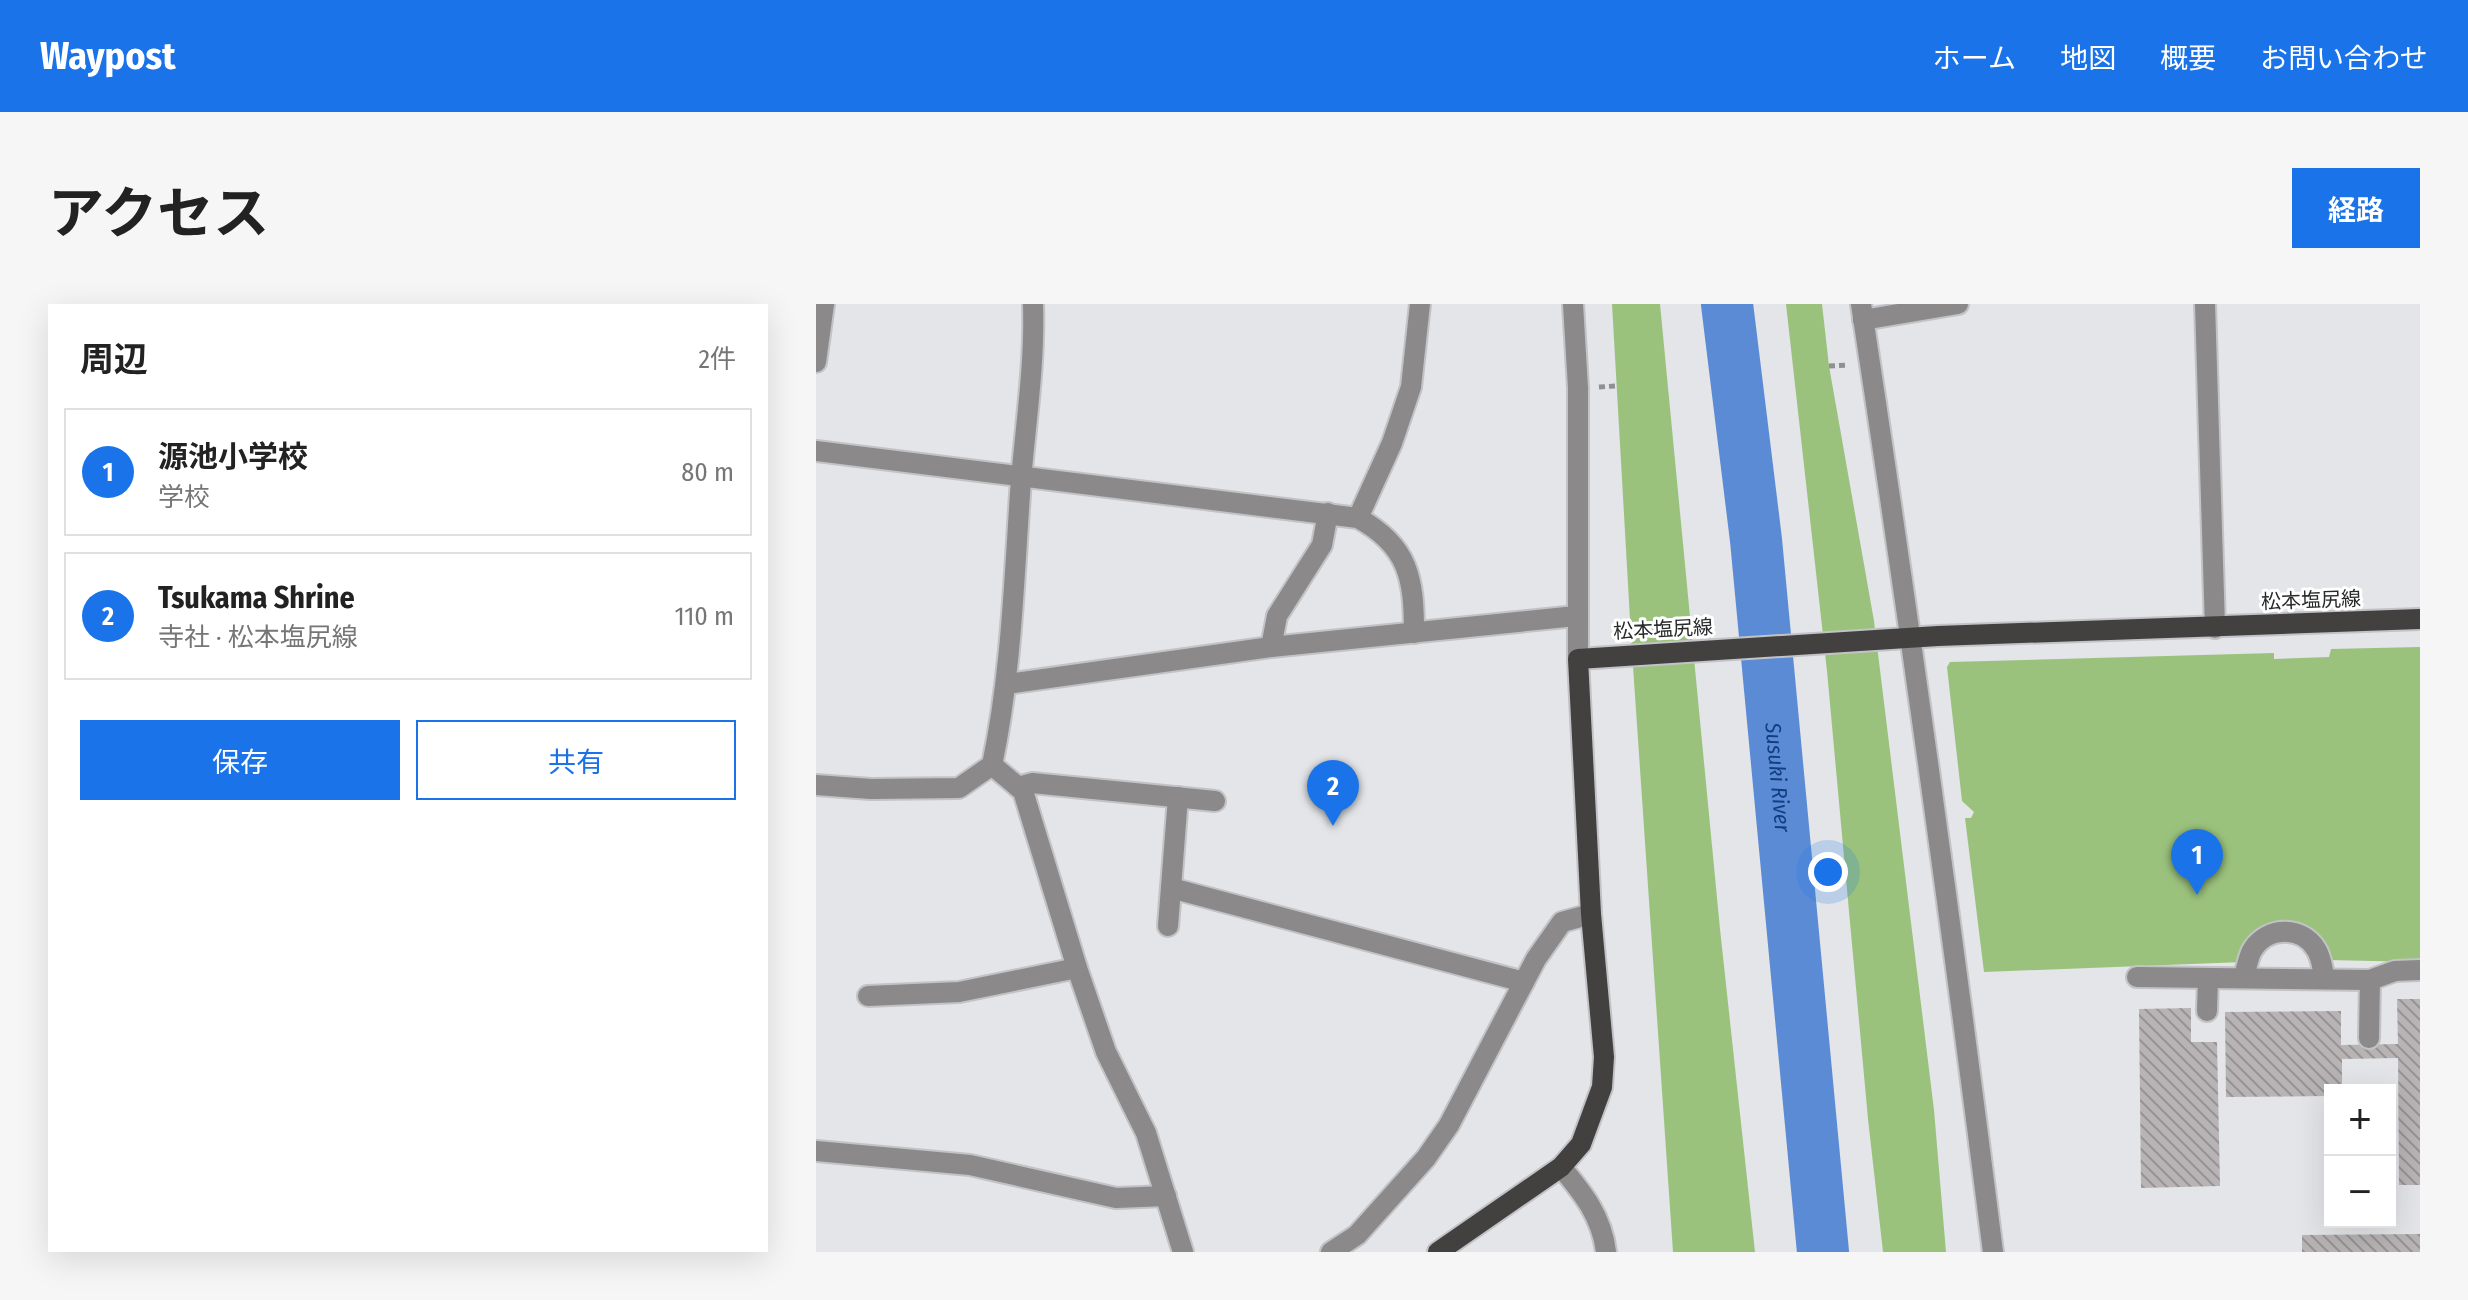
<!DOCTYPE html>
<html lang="ja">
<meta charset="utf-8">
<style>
:root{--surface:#fff;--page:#f6f6f6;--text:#222;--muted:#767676;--line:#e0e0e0;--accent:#1a73e8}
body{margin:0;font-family:"Fira Sans Condensed","Noto Sans JP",sans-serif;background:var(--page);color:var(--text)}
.controls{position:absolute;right:24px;bottom:24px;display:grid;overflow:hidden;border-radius:0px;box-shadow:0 8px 32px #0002}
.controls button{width:72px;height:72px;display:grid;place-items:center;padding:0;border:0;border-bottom:2px solid var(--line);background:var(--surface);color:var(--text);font:40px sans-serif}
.you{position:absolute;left:1012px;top:568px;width:28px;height:28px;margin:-20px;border:6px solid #fff;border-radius:50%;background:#1a73e8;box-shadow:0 0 0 12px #1a73e833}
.badge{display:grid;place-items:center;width:52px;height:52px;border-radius:50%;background:var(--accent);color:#fff;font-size:26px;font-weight:700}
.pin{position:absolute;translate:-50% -66px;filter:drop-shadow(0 2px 4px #0008)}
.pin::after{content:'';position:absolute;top:42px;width:28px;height:24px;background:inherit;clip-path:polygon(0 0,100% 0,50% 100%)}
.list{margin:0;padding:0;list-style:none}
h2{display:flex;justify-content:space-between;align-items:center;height:104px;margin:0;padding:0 32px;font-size:34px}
h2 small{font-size:26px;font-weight:400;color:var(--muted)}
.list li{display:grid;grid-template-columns:52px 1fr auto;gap:24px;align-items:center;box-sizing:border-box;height:128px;margin:0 16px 16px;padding:0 16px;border:2px solid var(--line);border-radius:0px}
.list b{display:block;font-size:30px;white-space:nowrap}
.list p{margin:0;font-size:26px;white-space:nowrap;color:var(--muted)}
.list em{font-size:26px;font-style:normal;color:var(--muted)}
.actions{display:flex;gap:16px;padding:24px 32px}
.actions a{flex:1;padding:18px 0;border:2px solid var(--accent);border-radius:0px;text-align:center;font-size:28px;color:var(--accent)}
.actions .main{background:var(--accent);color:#fff}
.map{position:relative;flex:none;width:1604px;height:948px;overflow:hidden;border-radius:0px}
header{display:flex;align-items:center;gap:48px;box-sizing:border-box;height:112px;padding:0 40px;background:var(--accent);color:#fff}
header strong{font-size:38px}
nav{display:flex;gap:44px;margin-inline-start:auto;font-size:28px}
.intro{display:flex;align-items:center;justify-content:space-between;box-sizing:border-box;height:192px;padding:0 48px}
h1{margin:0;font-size:56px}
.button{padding:20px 36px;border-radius:0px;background:var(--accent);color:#fff;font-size:28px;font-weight:700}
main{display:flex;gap:48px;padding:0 48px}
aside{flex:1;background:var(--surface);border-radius:0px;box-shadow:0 8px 32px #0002}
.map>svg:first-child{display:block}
.park{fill:#9bc27d}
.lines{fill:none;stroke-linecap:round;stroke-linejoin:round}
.river{stroke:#5c8bd6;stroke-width:52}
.building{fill:url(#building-back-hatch)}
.minor-casing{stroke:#c2c3c6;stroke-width:24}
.major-casing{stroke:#c2c3c6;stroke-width:24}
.path{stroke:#8f9092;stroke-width:5;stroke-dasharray:6 4;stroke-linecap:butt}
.minor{stroke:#8b8989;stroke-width:20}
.major{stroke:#434040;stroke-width:20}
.labels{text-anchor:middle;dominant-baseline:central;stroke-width:6;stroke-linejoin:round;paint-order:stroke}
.street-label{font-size:20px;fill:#292a2b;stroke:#fff}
.water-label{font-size:22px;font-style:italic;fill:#123e81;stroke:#fff}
</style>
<header>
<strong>Waypost</strong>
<nav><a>ホーム</a><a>地図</a><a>概要</a><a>お問い合わせ</a></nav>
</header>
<div class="intro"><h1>アクセス</h1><a class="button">経路</a></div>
<main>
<aside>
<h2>周辺<small>2件</small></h2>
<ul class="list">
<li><span class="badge">1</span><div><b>源池小学校</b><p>学校</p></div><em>80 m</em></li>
<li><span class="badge">2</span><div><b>Tsukama Shrine</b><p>寺社 · 松本塩尻線</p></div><em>110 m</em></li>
</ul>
<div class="actions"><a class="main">保存</a><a>共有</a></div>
</aside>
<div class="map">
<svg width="1604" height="948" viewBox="0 0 1604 948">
<defs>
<pattern id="building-back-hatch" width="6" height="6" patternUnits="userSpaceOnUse" patternTransform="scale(2)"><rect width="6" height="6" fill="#b8b4b5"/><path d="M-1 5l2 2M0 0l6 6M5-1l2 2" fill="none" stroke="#969393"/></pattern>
</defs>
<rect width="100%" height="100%" fill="#e3e5e8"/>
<g class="park">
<polygon points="796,0 844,0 904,625 939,948 857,948 815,333"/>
<polygon points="970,0 1006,0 1013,62 1058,317 1118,806 1130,948 1067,948 1052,815 1011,367"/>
<polygon points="1604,343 1604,658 1511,656 1470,624 1427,658 1168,668 1149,514 1155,514 1158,508 1146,497 1131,363 1134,358 1458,349 1458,355 1513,353 1515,345"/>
</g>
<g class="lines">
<path class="river" id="s1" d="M911 0 940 236 1007 948"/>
</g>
<g class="building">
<polygon points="1581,695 1604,695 1604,881 1583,881 1582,754 1526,755 1526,786 1514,786 1514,792 1410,793 1409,708 1525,707 1525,741 1582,740"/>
<polygon points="1375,704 1375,738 1401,738 1404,882 1325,884 1323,705"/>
<polygon points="1604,930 1604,948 1486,948 1486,931"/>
</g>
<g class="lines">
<defs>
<g id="minor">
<polyline points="757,0 762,84 762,355"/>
<path d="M1045 0C1093 315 1137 631 1177 948"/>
<polyline points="1389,0 1399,324"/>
<polyline points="1047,16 1142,0"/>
<polyline points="0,58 8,0"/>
<path d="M0 147 542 214C593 242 598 275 598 329"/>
<polyline points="542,214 576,139 595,83 604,0"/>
<polyline points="455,343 461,312 506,241 512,209"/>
<polyline points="191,380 455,343 760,312"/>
<polyline points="176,461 207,487 261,664 290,748 330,829 367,948"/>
<path d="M0 481 55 485 143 484 176 461C196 367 198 272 205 176 210 117 219 59 217 0"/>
<polyline points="202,483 216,479 399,497"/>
<polyline points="355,584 708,678"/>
<polyline points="352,622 362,493"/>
<polyline points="1321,673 1554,676 1579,667 1604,666"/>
<path d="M1426 674C1432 665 1431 654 1437 645 1452 622 1486 622 1500 645 1506 654 1506 665 1509 675"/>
<polyline points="52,692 143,688 261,664"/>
<polyline points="1391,707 1392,674"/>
<polyline points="1553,734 1554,676"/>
<polyline points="0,847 154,861 300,894 350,892"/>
<path d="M745 863C767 889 786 913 790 948"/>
<polyline points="515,948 541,931 610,854 633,821 720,655 746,618 775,610"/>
</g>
<polyline id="major" points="622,948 745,863 765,840 786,783 788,753 775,610 762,355 1122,332 1604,315"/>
</defs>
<use href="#minor" class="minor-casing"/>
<use href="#major" class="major-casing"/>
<g class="path">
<polyline points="1013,62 1032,61"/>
<polyline points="783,83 799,82"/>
</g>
<use href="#minor" class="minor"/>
<use href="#major" class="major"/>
</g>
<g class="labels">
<g class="street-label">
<text transform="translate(1495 296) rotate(-2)">松本塩尻線</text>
<text transform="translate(847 325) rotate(-3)">松本塩尻線</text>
</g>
<g class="water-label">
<text stroke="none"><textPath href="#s1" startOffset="476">Susuki River</textPath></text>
</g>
</g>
</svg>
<div class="controls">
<button>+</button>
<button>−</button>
</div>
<div class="you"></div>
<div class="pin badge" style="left:1381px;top:591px">1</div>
<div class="pin badge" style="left:517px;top:522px">2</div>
</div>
</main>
